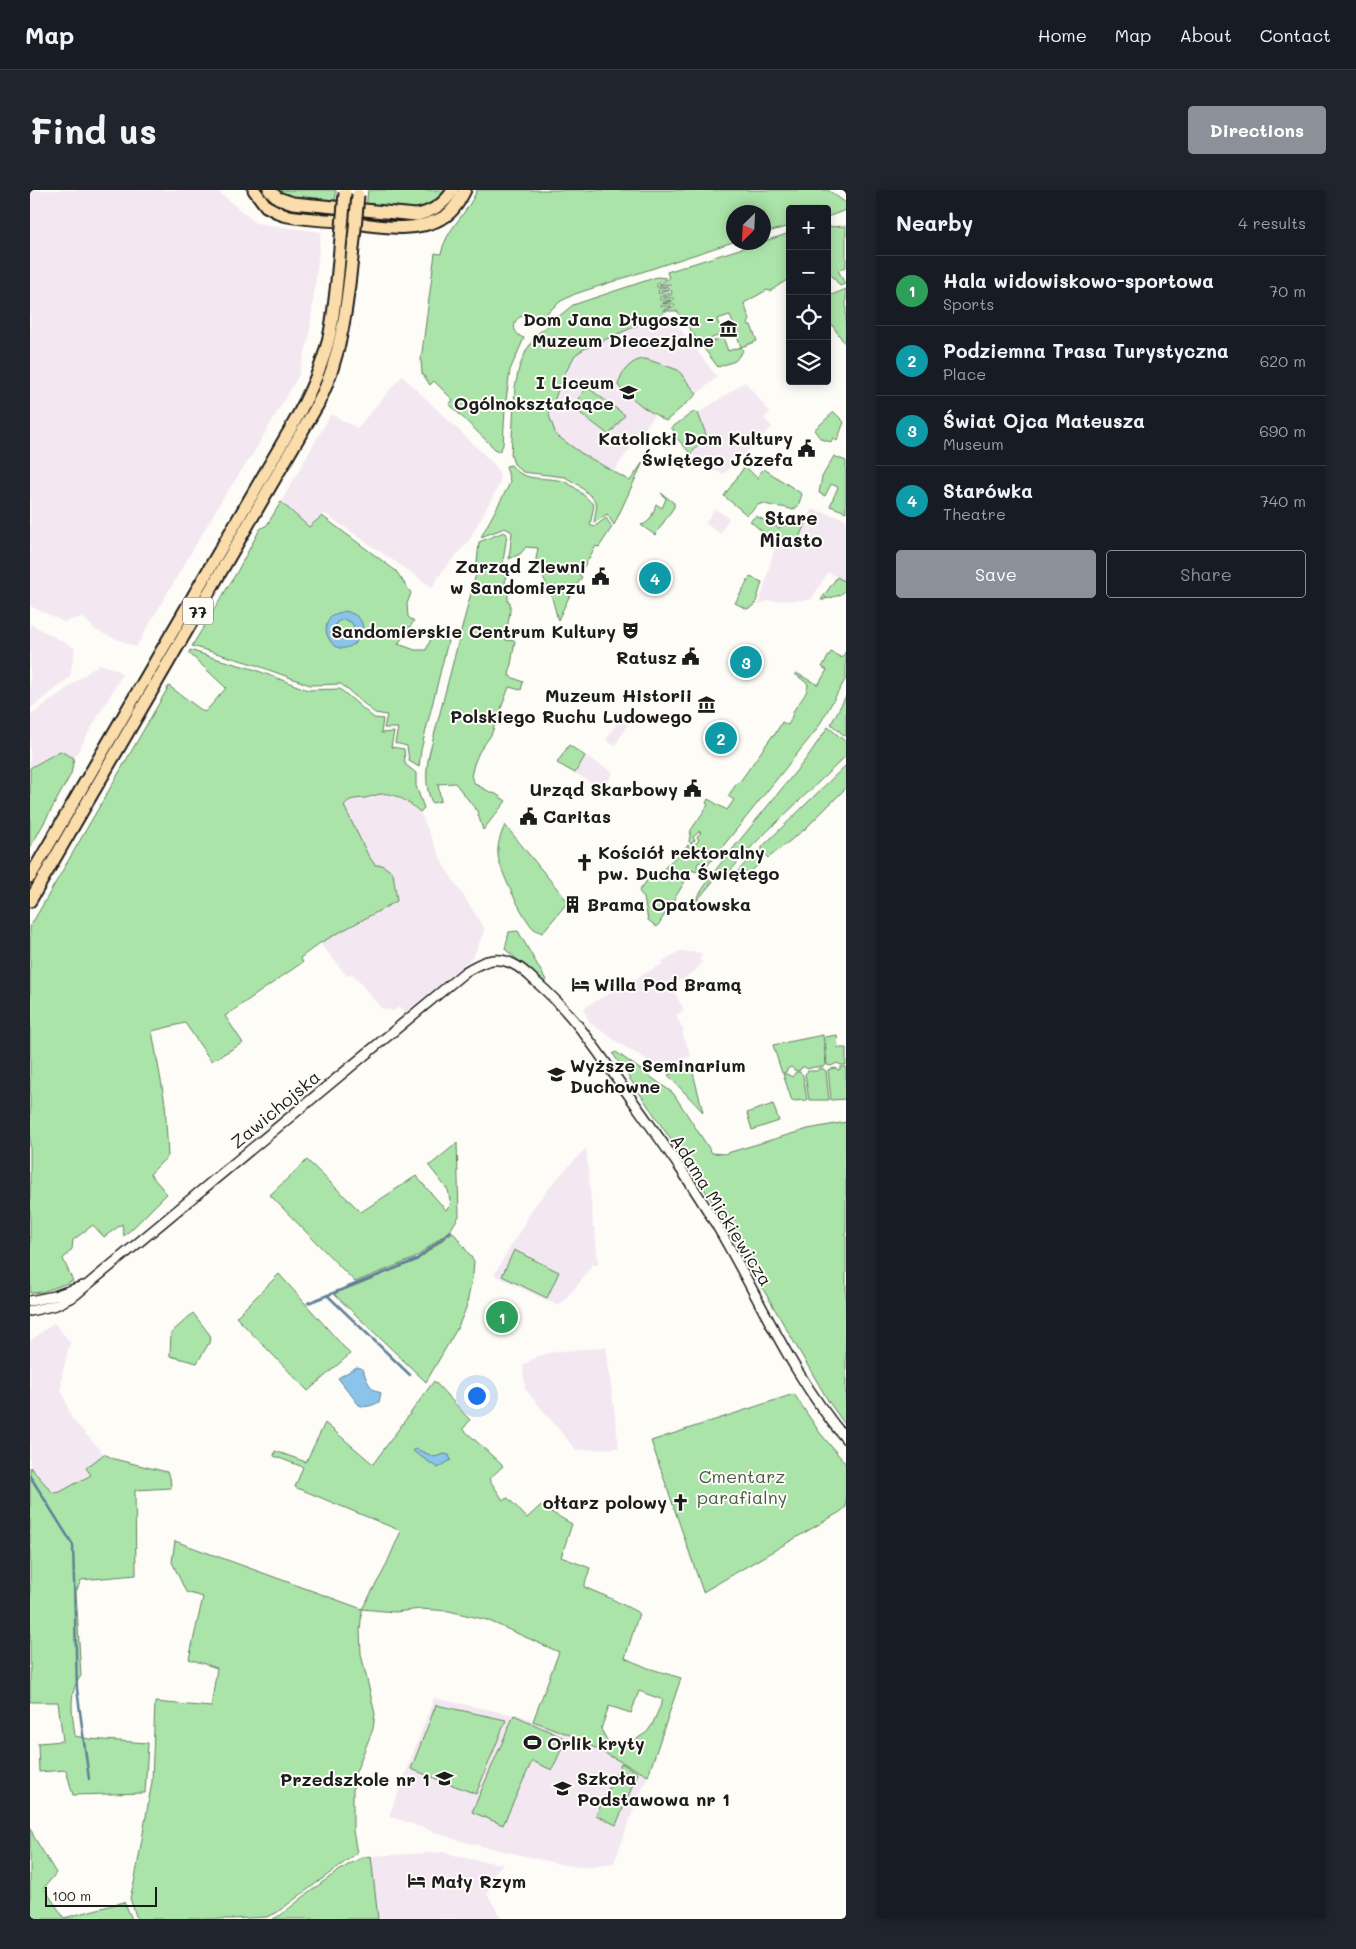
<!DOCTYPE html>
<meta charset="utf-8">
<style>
:root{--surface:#171b24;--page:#20242c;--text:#f1f3f6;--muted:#9ea1a6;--line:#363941;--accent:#8c9099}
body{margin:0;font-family:Mali,sans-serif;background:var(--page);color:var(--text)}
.controls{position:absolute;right:15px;top:15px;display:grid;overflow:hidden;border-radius:5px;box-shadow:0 2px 12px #0003}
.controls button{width:45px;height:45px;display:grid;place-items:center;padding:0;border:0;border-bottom:1px solid var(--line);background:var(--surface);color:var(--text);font:25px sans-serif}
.compass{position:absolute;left:696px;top:15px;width:45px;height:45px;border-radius:50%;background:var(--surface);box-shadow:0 2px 12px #0003;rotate:204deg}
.scale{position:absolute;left:15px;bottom:12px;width:112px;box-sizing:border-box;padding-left:5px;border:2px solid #1c1c1c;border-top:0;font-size:14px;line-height:18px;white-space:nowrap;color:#1c1c1c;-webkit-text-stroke:4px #fdfcf7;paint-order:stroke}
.you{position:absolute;left:446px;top:1205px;width:18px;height:18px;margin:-12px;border:4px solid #fff;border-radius:50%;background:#1a73e8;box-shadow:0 0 0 8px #1a73e833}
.badge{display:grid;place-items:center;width:32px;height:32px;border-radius:50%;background:var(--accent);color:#fff;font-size:16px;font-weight:700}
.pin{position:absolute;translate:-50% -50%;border:2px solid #fff;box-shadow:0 1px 5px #0006}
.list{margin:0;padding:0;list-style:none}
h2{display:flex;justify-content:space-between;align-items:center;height:65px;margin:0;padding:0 20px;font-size:21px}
h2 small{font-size:16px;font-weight:400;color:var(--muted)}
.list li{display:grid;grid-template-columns:32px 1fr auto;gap:15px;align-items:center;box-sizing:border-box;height:70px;padding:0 20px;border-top:1px solid var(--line)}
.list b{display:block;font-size:19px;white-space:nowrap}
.list p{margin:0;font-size:16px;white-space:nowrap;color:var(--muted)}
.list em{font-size:16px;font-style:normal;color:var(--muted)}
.actions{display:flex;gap:10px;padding:15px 20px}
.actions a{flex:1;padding:11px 0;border:1px solid var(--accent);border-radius:5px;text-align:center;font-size:18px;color:var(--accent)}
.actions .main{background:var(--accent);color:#fff}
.icon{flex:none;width:28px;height:28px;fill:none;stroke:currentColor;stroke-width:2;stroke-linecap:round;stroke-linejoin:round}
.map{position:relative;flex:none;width:816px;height:1729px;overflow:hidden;border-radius:5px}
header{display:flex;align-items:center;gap:30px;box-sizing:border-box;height:70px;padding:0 25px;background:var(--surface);border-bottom:1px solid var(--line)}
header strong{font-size:24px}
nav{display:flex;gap:28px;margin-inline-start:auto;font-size:18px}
.intro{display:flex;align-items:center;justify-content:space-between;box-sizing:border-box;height:120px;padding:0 30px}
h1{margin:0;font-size:35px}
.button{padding:12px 22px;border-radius:5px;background:var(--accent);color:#fff;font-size:18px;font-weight:700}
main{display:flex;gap:30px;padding:0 30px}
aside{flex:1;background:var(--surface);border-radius:5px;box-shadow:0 2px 12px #0003}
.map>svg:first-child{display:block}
.built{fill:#f3e8f1}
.green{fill:#abe4a9;stroke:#648062;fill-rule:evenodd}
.water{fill:#8bc4ea;stroke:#5f8198;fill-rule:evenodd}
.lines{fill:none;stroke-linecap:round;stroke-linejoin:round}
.stream{stroke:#5f8198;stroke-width:2.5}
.tertiary-casing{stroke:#1c1c1c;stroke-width:12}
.primary-casing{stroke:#1c1c1c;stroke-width:15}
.tertiary{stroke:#fdfcf7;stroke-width:9}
.primary{stroke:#fbddab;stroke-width:11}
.primary-bridge-casing{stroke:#1c1c1c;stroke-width:15;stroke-linecap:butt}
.primary-bridge{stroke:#fbddab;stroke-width:11}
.labels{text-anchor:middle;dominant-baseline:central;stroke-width:4;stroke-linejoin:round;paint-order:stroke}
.shield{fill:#fdfcf7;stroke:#605f5e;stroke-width:1}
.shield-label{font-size:16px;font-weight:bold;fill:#1c1c1c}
.poi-label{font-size:18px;font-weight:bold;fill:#1c1c1c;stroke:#fdfcf7;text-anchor:end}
.street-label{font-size:18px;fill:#1c1c1c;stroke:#fdfcf7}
.park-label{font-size:18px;fill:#475846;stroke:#fdfcf7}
.neighbourhood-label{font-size:19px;font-weight:bold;fill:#1c1c1c;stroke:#fdfcf7}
</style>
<header>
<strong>Map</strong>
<nav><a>Home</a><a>Map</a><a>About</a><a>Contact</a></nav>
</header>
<div class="intro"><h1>Find us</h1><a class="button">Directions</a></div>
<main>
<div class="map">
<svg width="816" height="1729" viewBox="0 0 816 1729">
<rect width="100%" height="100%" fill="#fdfcf7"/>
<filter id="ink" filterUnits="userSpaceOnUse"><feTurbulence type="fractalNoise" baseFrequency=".02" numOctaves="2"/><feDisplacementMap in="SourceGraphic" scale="10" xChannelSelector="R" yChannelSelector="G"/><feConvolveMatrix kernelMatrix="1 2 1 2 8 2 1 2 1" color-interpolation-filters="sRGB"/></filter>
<g filter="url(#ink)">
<g class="built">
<polygon points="0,0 186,0 226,33 291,42 279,148 268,187 224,262 193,308 106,457 65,440 53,427 34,432 0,416"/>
<polygon points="638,123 687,187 638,229 628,220 584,281 551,263 526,245 519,225 532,189 545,165 554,159 633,124"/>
<polygon points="372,186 464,274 468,280 470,288 469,295 438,352 414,379 402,397 295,324 279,337 251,312 301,224 327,238"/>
<polygon points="715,192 740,222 734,228 742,237 693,284 682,280 663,265 646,249 643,242 644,239"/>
<polygon points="685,319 699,328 690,344 675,333"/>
<polygon points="782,319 816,329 816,392 798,382 781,410 737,411 729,415 744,361 753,350 764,357"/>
<polygon points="0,434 45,458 40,487 0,519"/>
<polygon points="69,474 88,480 92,485 44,568 30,561 0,578 0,526"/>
<polygon points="589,529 598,534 585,556 576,550"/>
<polygon points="555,566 583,582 573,600 545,583"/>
<polygon points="352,604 362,605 373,610 390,622 414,676 455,739 443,767 376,822 369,817 363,821 351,818 323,784 317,786 290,753 367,710 338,665 314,616 316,612 324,609 338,608"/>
<polygon points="650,761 671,763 673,765 669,769 672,773 664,782 641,796 654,820 646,825 654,841 652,842 661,866 630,877 590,854 560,833 554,821 555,817 632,774 633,773 632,771"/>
<polygon points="556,958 563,1032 562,1034 565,1039 568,1075 562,1075 547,1096 529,1115 526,1115 464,1085 503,1018 524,992"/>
<polygon points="24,1133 40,1152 32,1185 31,1199 42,1229 74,1264 56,1278 61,1285 30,1302 23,1303 0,1277 0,1151"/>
<polygon points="576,1157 589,1258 546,1260 495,1199 493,1175 508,1166 522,1162"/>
<polygon points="404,1508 484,1525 487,1524 540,1545 618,1586 607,1610 584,1673 553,1677 539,1676 430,1651 359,1626"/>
<polygon points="413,1662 439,1669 473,1674 466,1681 457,1704 472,1729 348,1729 341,1666"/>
</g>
<g class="green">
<polygon points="244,0 306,0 305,15 262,11"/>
<polygon points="338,0 418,0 397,20 336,18"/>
<path d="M447 0H798L816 13V20L797 27V19H760V36L734 43V22H704L703 52 545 104 531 111 506 132C489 114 474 141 494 148L480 180 475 218 473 255 470 261H467L419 214 423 210 404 191 400 195 392 183 391 170 405 63 411 64C416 38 438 24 447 0Z"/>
<polygon points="816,36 816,77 808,80 815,94 810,96 797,79 797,37"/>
<polygon points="760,43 760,88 740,101 737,100 714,113 720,131 718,132 719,135 721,135 727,151 711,157 713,161 705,171 688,177 672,156 693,147 698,161 711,157 700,125 687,129 692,144 670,153 647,121 635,121 645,116 644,114 633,114 644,110 643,108 632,108 642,104 641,100 630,101 640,97 640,94 629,95 639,88 637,82"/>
<polygon points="627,87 636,88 627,94 627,97 638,96 629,99 628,103 640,103 630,107 630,110 641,110 631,114 631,116 642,116 633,120 633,124 554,159 545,165 532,189 519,225 526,245 551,263 600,291 613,272 584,335 577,324 564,333 567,314 562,307 547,294 535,287 493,282 484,274 481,265 485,197 489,178 496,161 507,144 543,115"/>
<polygon points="816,99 816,155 797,128 797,107"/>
<path d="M611 169H616L648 180 667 204 636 231 613 217 590 198 588 195C591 182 599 173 611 169Z"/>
<polygon points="557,197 595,225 579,245 542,217"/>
<polygon points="665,221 668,223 678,250 672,254 670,253 661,264 643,244 644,240 641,238"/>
<polygon points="804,222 814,232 807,251 803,248 801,252 791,249 784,240"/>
<polygon points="804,266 816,271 816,322 800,316 808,297 801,294 795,306 789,303 792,287"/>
<path d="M481 275C495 293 512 286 532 291 545 295 554 306 564 315L560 335 564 337 576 328 582 337 569 357 566 356 549 385 552 387 539 407 528 430 522 408 506 369 508 358 496 357 490 364 479 369 482 342 475 338 451 347 478 297 480 291 476 276Z"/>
<path d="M715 276 728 289V285L734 279 772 304 768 316 763 320C752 315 742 318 734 313L728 315 717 325 694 306Z"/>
<path d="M631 303 644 313V317L625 345 611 335C621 333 623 323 626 314L632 318 636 309Z"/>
<polygon points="251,312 279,337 292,326 366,381 381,403 377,414 378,427 384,431 368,454 385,460 396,460 403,444 418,451 391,560 389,577 379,571 377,556 365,553 368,538 354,538 357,525 345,523 311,494 280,495 223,474 162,456 207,382 230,339 237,335"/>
<polygon points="726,326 749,338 763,330 776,332 764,358 753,350 748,355 720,331"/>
<path d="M474 342 477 344 473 372 476 374 475 397H478V412H480C481 427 476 436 476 450L485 451 479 486 493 492 491 500 479 497 461 545 449 562 444 574 441 586 445 594 460 602 466 604 476 611 453 640 447 621 425 593 408 594 411 611 402 613C395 597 396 581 399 565L446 384 449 352Z"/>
<polygon points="720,387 732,392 725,415 717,419 705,413"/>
<polygon points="807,387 816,392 816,400 810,405 796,409 796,407 794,410 791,410"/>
<path d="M160 460 184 468 223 479 278 500 310 499 344 528 353 529 351 543 364 542 361 557 374 559 375 574 386 583V596L394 618 390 622C380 613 365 602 351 604 345 605 340 607 335 608 326 609 318 608 314 616L338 665 345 675H352L363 683 367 711 290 753 270 768 273 772 195 826 213 853 181 871 155 833 122 841 135 913 138 966 120 984 137 1004C122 1018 109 1033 94 1046L92 1034 74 1047 63 1035 43 1050 42 1059 33 1069 43 1091 12 1102 0 1103V737L139 496 174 522 177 520 196 498 159 463Z"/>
<path d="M816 461V488L787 539 677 676 669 672 667 675 668 680 666 682 662 680 627 737 618 730 614 708 609 701 623 683 626 686 658 655 661 659 669 650 667 647 671 642 670 641 663 647 665 650 661 654 659 651 661 640 678 615 676 613 678 609 697 620 704 610 698 606 708 592 709 593 743 545 744 546 752 532 758 535C762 529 762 524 764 520 769 512 778 504 778 494L765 484 766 483 788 495 797 480 792 477 801 462 812 468Z"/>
<polygon points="816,506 816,547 801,534"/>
<polygon points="798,537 816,552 816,566 724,654 694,688 689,684 660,719 683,683 776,569"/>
<polygon points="539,555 555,566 545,583 527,573"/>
<polygon points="30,561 44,568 41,584 0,658 0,578"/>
<polygon points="816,575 816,598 775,639 738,668 732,661 732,657"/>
<path d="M475 635 538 712 512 743C510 742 506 740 504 739 494 730 469 680 468 665 467 654 471 644 475 635Z"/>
<polygon points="726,662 733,670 714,688 706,683"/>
<polygon points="488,741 516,790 513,792 475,759 479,742"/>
<polygon points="793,845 796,875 793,877 784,877 777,879 775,877 772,877 770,880 766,881 761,877 757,879 756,882 752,883 743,855"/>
<polygon points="807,845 808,858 816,858 816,875 811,875 807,873 801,876 797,875 795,847"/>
<polygon points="586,862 643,903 682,963 694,964 778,939 816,932 816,1236 799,1212 677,1003 583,864"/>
<polygon points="664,874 665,877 662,879 673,922 638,885"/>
<polygon points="811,877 816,877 816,909 801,910 798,880 805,878 809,880"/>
<polygon points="789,879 793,879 796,881 799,910 779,910 775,884 778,881 787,881"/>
<polygon points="766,882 770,882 773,885 777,910 762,911 753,884 757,884 762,887"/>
<polygon points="743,914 749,931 722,940 717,923"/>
<polygon points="427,953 429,1026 421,1039 385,1068 325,1092 240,1005 277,970 331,1022 386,986 416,1020 421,1015 418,1000 399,976"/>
<polygon points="423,1042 444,1071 443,1084 436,1118 428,1137 396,1192 304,1104 386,1071"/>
<polygon points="484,1060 529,1082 517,1108 472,1086"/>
<polygon points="249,1084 320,1164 278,1201 206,1127"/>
<polygon points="163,1123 180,1145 179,1153 167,1173 140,1166 141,1143"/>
<path d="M404 1191 440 1230 433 1239 473 1276 459 1289 473 1310 478 1308 497 1328 510 1316 542 1334 531 1367 560 1378 554 1397 580 1408 609 1423 595 1468 618 1478 651 1488 618 1586 540 1545 503 1531 529 1462 457 1430 419 1421 391 1419 365 1422 332 1419 330 1441 331 1464 345 1524 343 1539 323 1589V1641L327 1663 246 1723 237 1727 203 1729H107L100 1708 105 1689 122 1592 125 1512 181 1517 187 1478 159 1469 173 1407 156 1402 142 1372 145 1351 332 1419 354 1380 371 1341 265 1297 273 1277 244 1266 245 1261 276 1272 295 1233 343 1274ZM609 1501 633 1510 622 1535 617 1542 591 1560 578 1552 571 1539 579 1516 601 1523Z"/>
<polygon points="764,1204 790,1243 816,1274 816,1317 810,1322 673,1402 621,1251"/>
<path d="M74 1264 84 1269 137 1282 140 1287 141 1298 105 1300 106 1385 51 1390 46 1402 51 1486C37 1503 43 1526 45 1546L59 1549 118 1553 115 1603 43 1605 36 1580 9 1582 8 1553 33 1551 28 1512H0V1277L23 1303 30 1302 61 1285 56 1278Z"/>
<polygon points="406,1515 476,1530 446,1604 381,1579"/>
<polygon points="484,1525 536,1549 522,1580 502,1571 473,1635 442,1622"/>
<polygon points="591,1573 608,1583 586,1635 566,1625"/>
<polygon points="0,1637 4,1647 26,1683 14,1698 34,1728 94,1712 102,1729 0,1729"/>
<path d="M341 1666 348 1729H243L251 1725C270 1710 320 1667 341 1666Z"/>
</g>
<g class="water">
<path d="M315 421C357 431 313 480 298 447 294 439 297 431 302 425ZM314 429 322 433 325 440 321 447 315 450 308 448 304 440 307 432Z"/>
<path d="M327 1177 333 1179C336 1190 340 1200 351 1203L349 1212C342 1216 335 1218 329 1215L308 1188Z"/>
<polygon points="386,1259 405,1267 414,1264 419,1265 421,1270 408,1278 384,1262 383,1260"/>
</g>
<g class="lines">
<g class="stream">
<polyline points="297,1105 380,1185"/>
<polyline points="278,1113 386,1070 421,1041"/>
<polyline points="0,1286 43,1355 47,1499 59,1589"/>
</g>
<defs>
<g id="tertiary">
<polyline points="0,1111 24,1106 53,1096"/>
<path d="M0 1121 26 1115 44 1106 435 782C450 773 464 765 481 773 490 777 498 784 505 791 537 818 559 849 583 883 618 933 656 983 687 1036 729 1107 762 1186 816 1249"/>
</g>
<g id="primary">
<path d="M224 0 236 16 253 25C272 29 292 30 311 31 343 35 384 45 414 27 424 21 430 10 435 0"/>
<path d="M239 0 248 8 263 13 386 25C402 22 414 15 423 0"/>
<path d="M0 687 261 238C278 208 293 177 300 143 306 112 308 79 311 48"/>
<path d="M0 711 288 214C314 161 318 106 324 49"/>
</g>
</defs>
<use href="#tertiary" class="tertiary-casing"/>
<use href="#primary" class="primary-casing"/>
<use href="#tertiary" class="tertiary"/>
<use href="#primary" class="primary"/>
<defs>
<g id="primary-bridge">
<polyline points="311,48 315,3"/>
<polyline points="324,49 328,5"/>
</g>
</defs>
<use href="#primary-bridge" class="primary-bridge-casing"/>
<use href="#primary-bridge" class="primary-bridge"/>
</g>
</g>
<defs>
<symbol id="museum-bare" viewBox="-9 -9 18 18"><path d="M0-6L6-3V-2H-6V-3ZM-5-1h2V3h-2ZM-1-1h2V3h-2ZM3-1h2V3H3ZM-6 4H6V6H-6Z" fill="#1c1c1c" stroke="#fdfcf7" stroke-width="2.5" paint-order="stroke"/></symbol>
<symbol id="school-bare" viewBox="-9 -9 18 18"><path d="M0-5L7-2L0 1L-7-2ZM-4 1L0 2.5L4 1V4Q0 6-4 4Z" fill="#1c1c1c" stroke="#fdfcf7" stroke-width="2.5" paint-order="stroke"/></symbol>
<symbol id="civic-bare" viewBox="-9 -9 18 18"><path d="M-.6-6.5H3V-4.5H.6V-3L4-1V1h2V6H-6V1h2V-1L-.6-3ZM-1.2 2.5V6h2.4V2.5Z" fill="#1c1c1c" stroke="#fdfcf7" stroke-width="2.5" paint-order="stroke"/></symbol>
<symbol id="theatre-bare" viewBox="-9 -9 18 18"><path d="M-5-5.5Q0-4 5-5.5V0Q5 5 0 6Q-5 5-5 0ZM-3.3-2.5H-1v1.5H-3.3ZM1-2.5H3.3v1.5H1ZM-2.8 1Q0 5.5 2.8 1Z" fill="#1c1c1c" stroke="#fdfcf7" stroke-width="2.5" paint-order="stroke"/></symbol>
<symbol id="church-bare" viewBox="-9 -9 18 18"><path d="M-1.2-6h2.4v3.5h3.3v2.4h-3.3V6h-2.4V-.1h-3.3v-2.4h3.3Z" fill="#1c1c1c" stroke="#fdfcf7" stroke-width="2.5" paint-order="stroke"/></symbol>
<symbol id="building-bare" viewBox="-9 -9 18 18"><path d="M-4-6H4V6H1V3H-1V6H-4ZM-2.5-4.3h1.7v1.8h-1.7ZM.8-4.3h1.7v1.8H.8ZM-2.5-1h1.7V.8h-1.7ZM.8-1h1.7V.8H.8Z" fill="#1c1c1c" stroke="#fdfcf7" stroke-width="2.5" paint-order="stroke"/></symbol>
<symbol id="hotel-bare" viewBox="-9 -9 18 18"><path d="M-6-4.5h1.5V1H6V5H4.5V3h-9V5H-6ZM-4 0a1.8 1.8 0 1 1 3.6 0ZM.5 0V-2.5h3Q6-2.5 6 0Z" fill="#1c1c1c" stroke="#fdfcf7" stroke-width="2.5" paint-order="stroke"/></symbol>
<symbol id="university-bare" viewBox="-9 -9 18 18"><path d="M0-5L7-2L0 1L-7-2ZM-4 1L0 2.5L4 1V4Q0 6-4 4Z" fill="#1c1c1c" stroke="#fdfcf7" stroke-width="2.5" paint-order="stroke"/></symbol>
<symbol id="stadium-bare" viewBox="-9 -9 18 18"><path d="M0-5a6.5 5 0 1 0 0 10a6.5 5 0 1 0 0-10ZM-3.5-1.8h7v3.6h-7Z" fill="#1c1c1c" stroke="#fdfcf7" stroke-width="2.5" paint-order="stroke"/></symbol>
</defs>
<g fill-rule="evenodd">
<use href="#museum-bare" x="686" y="126" width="25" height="25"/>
<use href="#school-bare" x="586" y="190" width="25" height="25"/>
<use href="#civic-bare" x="764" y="246" width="25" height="25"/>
<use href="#civic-bare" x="558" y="374" width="25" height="25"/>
<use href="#theatre-bare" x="588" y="428" width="25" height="25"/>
<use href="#civic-bare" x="648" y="454" width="25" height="25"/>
<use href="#museum-bare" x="664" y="502" width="25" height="25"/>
<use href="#civic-bare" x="650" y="586" width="25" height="25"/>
<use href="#civic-bare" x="486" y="614" width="25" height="25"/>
<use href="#church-bare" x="542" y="660" width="25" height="25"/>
<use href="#building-bare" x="530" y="702" width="25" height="25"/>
<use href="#hotel-bare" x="538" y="782" width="25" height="25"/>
<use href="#university-bare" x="514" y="872" width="25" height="25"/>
<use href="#church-bare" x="638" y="1300" width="25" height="25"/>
<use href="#stadium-bare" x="490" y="1540" width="25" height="25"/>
<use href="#school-bare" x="402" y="1576" width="25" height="25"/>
<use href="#school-bare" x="520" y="1586" width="25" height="25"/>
<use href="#hotel-bare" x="374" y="1678" width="25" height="25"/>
</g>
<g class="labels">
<rect class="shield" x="153" y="407.5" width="30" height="27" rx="4"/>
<g class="shield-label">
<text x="168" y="421">77</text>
</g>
<g class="poi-label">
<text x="684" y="129">Dom Jana Długosza -<tspan x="684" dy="21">Muzeum Diecezjalne</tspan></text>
<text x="584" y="192">I Liceum<tspan x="584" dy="21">Ogólnokształcące</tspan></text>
<text x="763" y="248">Katolicki Dom Kultury<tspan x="763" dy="21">Świętego Józefa</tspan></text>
<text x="556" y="376">Zarząd Zlewni<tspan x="556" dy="21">w Sandomierzu</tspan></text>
<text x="586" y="441">Sandomierskie Centrum Kultury</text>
<text x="647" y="467">Ratusz</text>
<text x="662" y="505">Muzeum Historii<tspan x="662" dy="21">Polskiego Ruchu Ludowego</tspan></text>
<text x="648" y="599">Urząd Skarbowy</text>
<text x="513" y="626" text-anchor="start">Caritas</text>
<text x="568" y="662" text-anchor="start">Kościół rektoralny<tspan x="568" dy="21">pw. Ducha Świętego</tspan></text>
<text x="557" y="714" text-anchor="start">Brama Opatowska</text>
<text x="564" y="794" text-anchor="start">Willa Pod Bramą</text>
<text x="540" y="875" text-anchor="start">Wyższe Seminarium<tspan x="540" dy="21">Duchowne</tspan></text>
<text x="637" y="1312">ołtarz polowy</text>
<text x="517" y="1553" text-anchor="start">Orlik kryty</text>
<text x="547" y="1588" text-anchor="start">Szkoła<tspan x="547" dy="21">Podstawowa nr 1</tspan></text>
<text x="400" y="1589">Przedszkole nr 1</text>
<text x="401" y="1691" text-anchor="start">Mały Rzym</text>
</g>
<g class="street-label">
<text transform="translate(245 919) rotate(-40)">Zawichojska</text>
<text transform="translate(692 1020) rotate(58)">Adama Mickiewicza</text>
</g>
<g class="park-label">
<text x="712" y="1286">Cmentarz<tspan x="712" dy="21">parafialny</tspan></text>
</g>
<g class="neighbourhood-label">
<text x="761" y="327">Stare<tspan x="761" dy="22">Miasto</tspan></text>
</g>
</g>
</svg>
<div class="controls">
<button>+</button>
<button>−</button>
<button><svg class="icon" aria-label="locate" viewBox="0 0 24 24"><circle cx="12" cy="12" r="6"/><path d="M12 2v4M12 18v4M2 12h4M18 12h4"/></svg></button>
<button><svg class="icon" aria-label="layers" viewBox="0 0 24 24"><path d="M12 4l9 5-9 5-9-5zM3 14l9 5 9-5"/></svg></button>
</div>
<svg class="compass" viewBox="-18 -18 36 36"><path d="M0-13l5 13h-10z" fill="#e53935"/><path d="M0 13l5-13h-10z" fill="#9ea1a6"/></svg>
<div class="scale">100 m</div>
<div class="you"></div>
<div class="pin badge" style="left:472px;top:1127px;background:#2e9e5b">1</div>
<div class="pin badge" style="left:691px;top:548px;background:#0f9aa8">2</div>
<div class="pin badge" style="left:716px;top:472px;background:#0f9aa8">3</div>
<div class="pin badge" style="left:625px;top:388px;background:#0f9aa8">4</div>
</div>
<aside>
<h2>Nearby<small>4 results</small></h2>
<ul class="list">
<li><span class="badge" style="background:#2e9e5b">1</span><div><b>Hala widowiskowo-sportowa</b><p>Sports</p></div><em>70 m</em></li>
<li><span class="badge" style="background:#0f9aa8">2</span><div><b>Podziemna Trasa Turystyczna</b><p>Place</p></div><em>620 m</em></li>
<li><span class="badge" style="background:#0f9aa8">3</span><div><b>Świat Ojca Mateusza</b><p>Museum</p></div><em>690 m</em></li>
<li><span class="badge" style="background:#0f9aa8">4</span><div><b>Starówka</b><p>Theatre</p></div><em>740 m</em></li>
</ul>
<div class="actions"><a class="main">Save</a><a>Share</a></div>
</aside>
</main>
